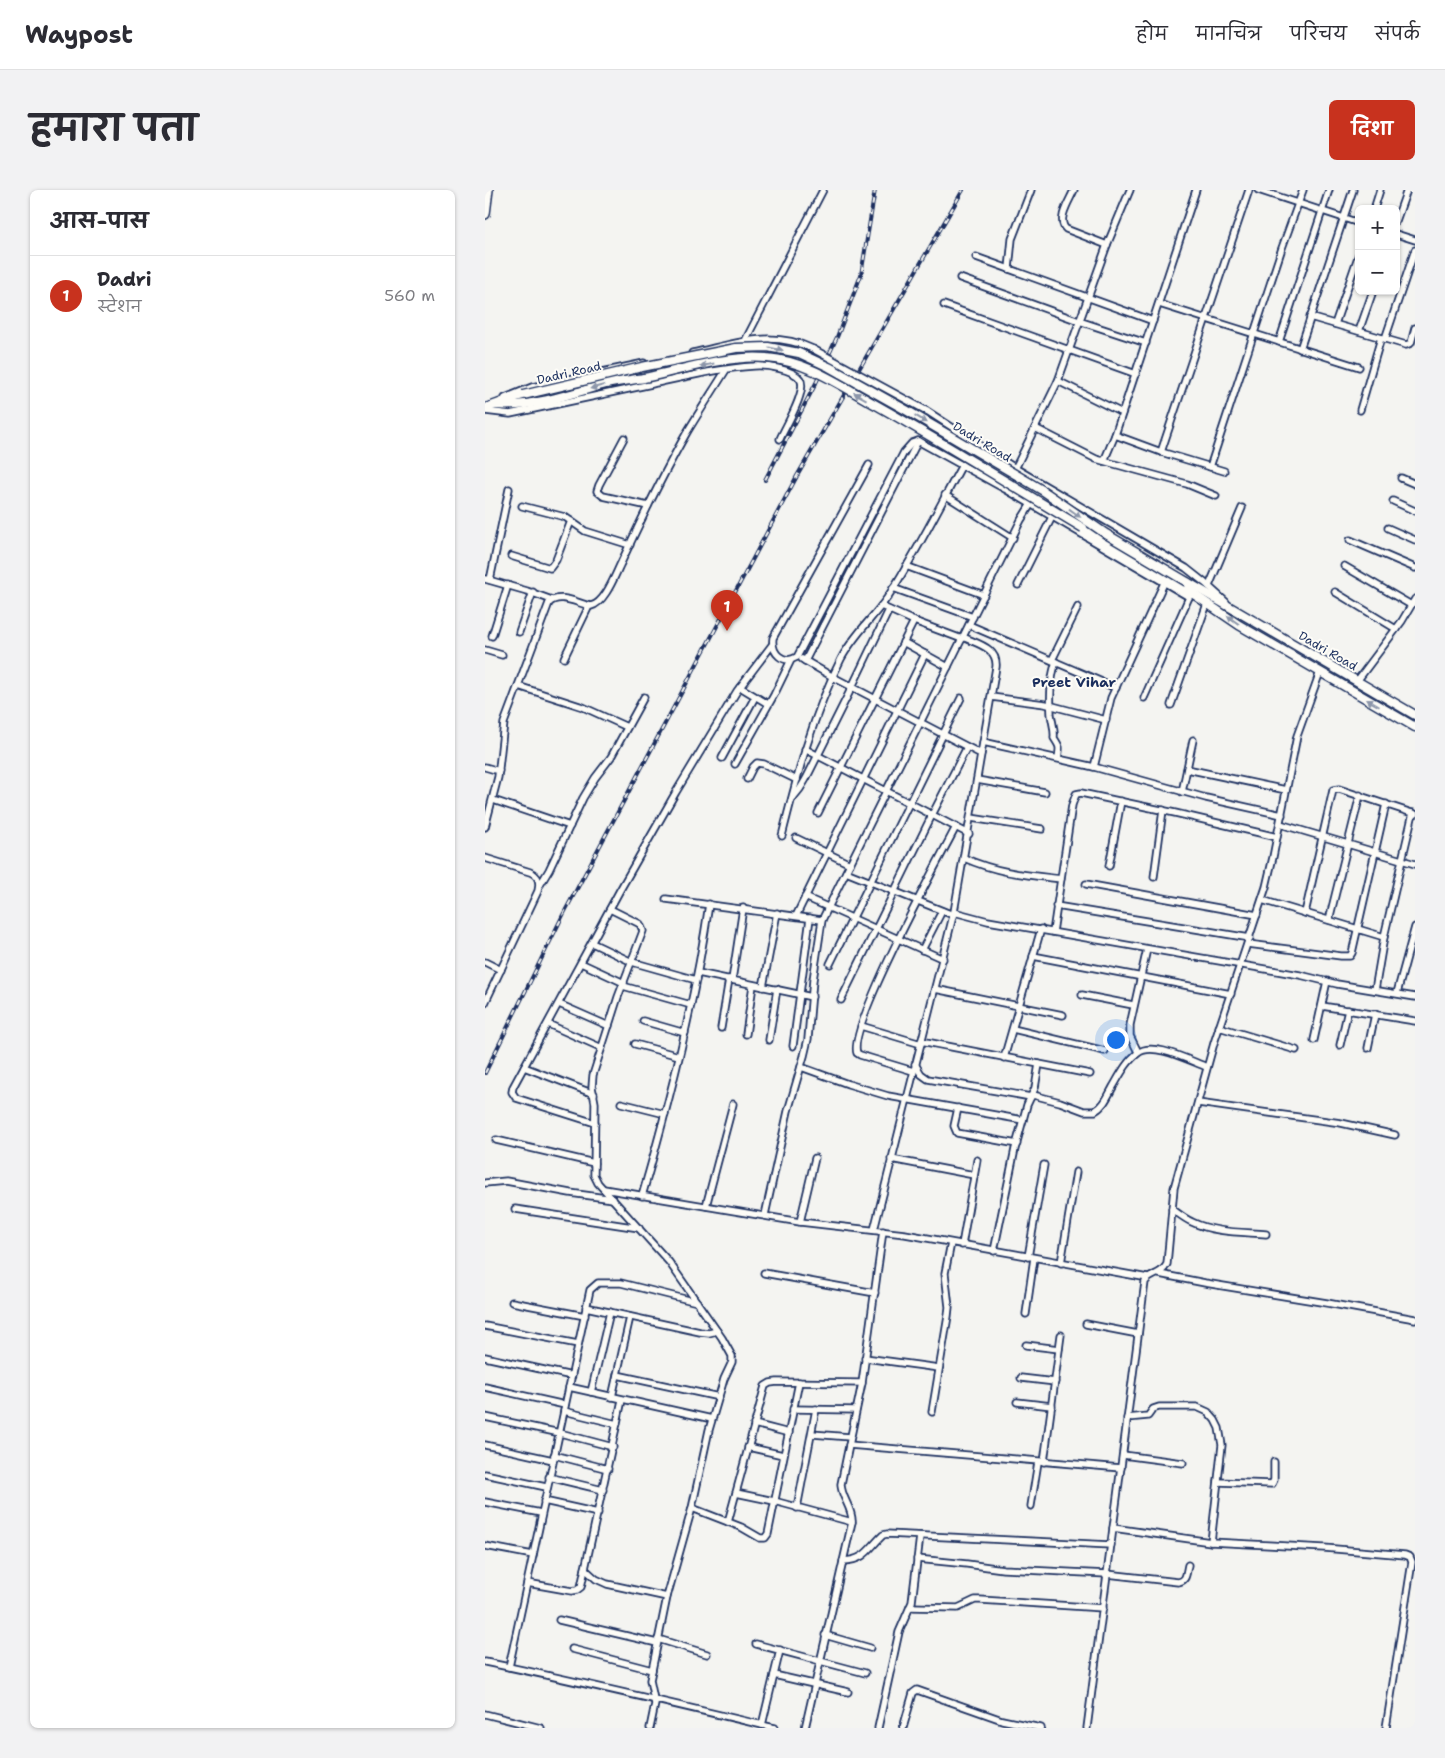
<!DOCTYPE html>
<html lang="hi">
<meta charset="utf-8">
<style>
:root{--surface:#fff;--page:#f2f2f3;--text:#2b2b33;--muted:#7c7c81;--line:#e1e1e2;--accent:#c8321e}
body{margin:0;font-family:"Shantell Sans","Playpen Sans Deva",sans-serif;background:var(--page);color:var(--text)}
.controls{position:absolute;right:15px;top:15px;display:grid;overflow:hidden;border-radius:8px;box-shadow:0 1px 4px #0004}
.controls button{width:45px;height:45px;display:grid;place-items:center;padding:0;border:0;border-bottom:1px solid var(--line);background:var(--surface);color:var(--text);font:25px sans-serif}
.you{position:absolute;left:630px;top:849px;width:18px;height:18px;margin:-12px;border:4px solid #fff;border-radius:50%;background:#1a73e8;box-shadow:0 0 0 8px #1a73e833}
.badge{display:grid;place-items:center;width:32px;height:32px;border-radius:50%;background:var(--accent);color:#fff;font-size:16px;font-weight:700}
.pin{position:absolute;translate:-50% -41px;filter:drop-shadow(0 1px 2px #0008)}
.pin::after{content:'';position:absolute;top:26px;width:18px;height:15px;background:inherit;clip-path:polygon(0 0,100% 0,50% 100%)}
.list{margin:0;padding:0;list-style:none}
h2{display:flex;justify-content:space-between;align-items:center;height:65px;margin:0;padding:0 20px;font-size:21px}
h2 small{font-size:16px;font-weight:400;color:var(--muted)}
.list li{display:grid;grid-template-columns:32px 1fr auto;gap:15px;align-items:center;box-sizing:border-box;height:80px;padding:0 20px;border-top:1px solid var(--line)}
.list b{display:block;font-size:19px;white-space:nowrap}
.list p{margin:0;font-size:16px;white-space:nowrap;color:var(--muted)}
.list em{font-size:16px;font-style:normal;color:var(--muted)}
.map{position:relative;flex:none;width:930px;height:1538px;overflow:hidden;border-radius:8px}
header{display:flex;align-items:center;gap:30px;box-sizing:border-box;height:70px;padding:0 25px;background:var(--surface);border-bottom:1px solid var(--line)}
header strong{font-size:24px}
nav{display:flex;gap:28px;margin-inline-start:auto;font-size:18px}
.intro{display:flex;align-items:center;justify-content:space-between;box-sizing:border-box;height:120px;padding:0 30px}
h1{margin:0;font-size:35px}
.button{padding:12px 22px;border-radius:8px;background:var(--accent);color:#fff;font-size:18px;font-weight:700}
main{display:flex;gap:30px;padding:0 30px}
aside{flex:1;background:var(--surface);border-radius:8px;box-shadow:0 1px 4px #0004}
.map>svg:first-child{display:block}
.lines{fill:none;stroke-linecap:round;stroke-linejoin:round}
.minor-casing{stroke:#1b2f5e;stroke-width:9}
.tertiary-casing{stroke:#1b2f5e;stroke-width:11}
.secondary-casing{stroke:#1b2f5e;stroke-width:12}
.minor{stroke:#fdfcf7;stroke-width:5.5}
.tertiary{stroke:#fdfcf7;stroke-width:8}
.secondary{stroke:#fdfcf7;stroke-width:9}
.rail-casing{stroke:#1b2f5e;stroke-width:4}
.rail{stroke:#fdfcf7;stroke-width:2;stroke-dasharray:5.5;stroke-linecap:butt}
.minor-bridge-casing{stroke:#1b2f5e;stroke-width:9;stroke-linecap:butt}
.tertiary-bridge-casing{stroke:#1b2f5e;stroke-width:11;stroke-linecap:butt}
.minor-bridge{stroke:#fdfcf7;stroke-width:5.5}
.tertiary-bridge{stroke:#fdfcf7;stroke-width:8}
.oneway{fill:#8c96aa}
.labels{text-anchor:middle;dominant-baseline:central;stroke-width:4;stroke-linejoin:round;paint-order:stroke}
.street-label{font-size:12px;fill:#1b2f5e;stroke:#fdfcf7}
.neighbourhood-label{font-size:14px;font-weight:bold;fill:#1b2f5e;stroke:#fdfcf7}
</style>
<header>
<strong>Waypost</strong>
<nav><a>होम</a><a>मानचित्र</a><a>परिचय</a><a>संपर्क</a></nav>
</header>
<div class="intro"><h1>हमारा पता</h1><a class="button">दिशा</a></div>
<main>
<aside>
<h2>आस-पास<small></small></h2>
<ul class="list">
<li><span class="badge">1</span><div><b>Dadri</b><p>स्टेशन</p></div><em>560 m</em></li>
</ul>
</aside>
<div class="map">
<svg width="930" height="1538" viewBox="0 0 930 1538">
<rect width="100%" height="100%" fill="#f4f4f1"/>
<filter id="ink" filterUnits="userSpaceOnUse"><feTurbulence type="fractalNoise" baseFrequency=".02" numOctaves="2"/><feDisplacementMap in="SourceGraphic" scale="10" xChannelSelector="R" yChannelSelector="G"/><feConvolveMatrix kernelMatrix="1 2 1 2 8 2 1 2 1" color-interpolation-filters="sRGB"/></filter>
<g filter="url(#ink)">
<g class="lines">
<defs>
<g id="minor">
<path d="M589 0C585 10 571 30 581 39L622 55"/>
<polyline points="773,0 874,33"/>
<polyline points="889,19 895,0"/>
<polyline points="911,31 922,0"/>
<polyline points="911,44 930,50"/>
<polyline points="491,67 668,131"/>
<polyline points="524,79 527,49 546,0"/>
<polyline points="475,88 594,131 661,153"/>
<polyline points="674,114 874,177"/>
<polyline points="459,115 651,184"/>
<polyline points="825,127 921,155 926,153 930,138"/>
<polyline points="850,134 874,64"/>
<polyline points="874,141 888,101"/>
<polyline points="261,149 338,0"/>
<polyline points="900,149 930,60"/>
<polyline points="794,152 844,0"/>
<polyline points="815,159 868,0"/>
<path d="M207 163C250 154 285 139 328 159"/>
<polyline points="573,191 637,223"/>
<polyline points="20,208 47,197 159,173"/>
<polyline points="875,220 896,148"/>
<path d="M0 221 25 224C72 214 120 204 167 194 200 187 235 178 269 176 281 175 308 179 315 189 323 200 300 237 295 249"/>
<polyline points="442,221 530,278 701,378 720,393 741,412"/>
<polyline points="550,238 611,269 702,294 731,306"/>
<polyline points="630,245 676,262 739,281"/>
<polyline points="139,248 114,295 112,301 118,306 163,316"/>
<polyline points="676,262 764,0"/>
<polyline points="619,271 630,245 711,0"/>
<path d="M384 275 288 448C286 463 298 475 312 467L419 262 427 253 433 251 520 299 704 407"/>
<polyline points="725,277 797,58 818,0"/>
<polyline points="916,288 930,294"/>
<polyline points="522,295 573,191 622,55 645,0"/>
<polyline points="460,305 528,348"/>
<polyline points="908,311 930,321"/>
<polyline points="37,316 80,327 100,341 145,355"/>
<polyline points="903,338 930,350"/>
<polyline points="865,350 930,378"/>
<polyline points="26,366 65,378 71,370 86,331"/>
<polyline points="421,376 499,405"/>
<polyline points="859,376 926,415"/>
<polyline points="0,389 42,401 67,410"/>
<polyline points="5,390 24,299"/>
<polyline points="533,395 567,327"/>
<polyline points="724,396 757,318"/>
<polyline points="408,398 488,427"/>
<polyline points="850,402 911,439"/>
<polyline points="396,416 429,431 477,449"/>
<polyline points="484,435 631,498"/>
<polyline points="34,442 48,402"/>
<polyline points="7,446 23,395"/>
<polyline points="418,452 463,477"/>
<polyline points="0,460 17,465"/>
<polyline points="79,468 104,416"/>
<polyline points="317,469 348,487 496,564"/>
<polyline points="567,470 593,417"/>
<polyline points="320,471 433,251"/>
<path d="M571 472C565 488 565 507 566 524 567 532 570 540 569 548 575 557 575 557 573 568"/>
<polyline points="872,491 917,431 930,409"/>
<polyline points="33,496 98,517 142,537"/>
<polyline points="255,497 283,514"/>
<polyline points="506,507 560,514 621,530"/>
<polyline points="659,508 705,405"/>
<polyline points="686,515 722,414"/>
<polyline points="498,552 609,577 721,608 797,625"/>
<polyline points="320,559 484,644"/>
<polyline points="237,568 270,507"/>
<polyline points="250,574 289,505 306,470"/>
<polyline points="0,577 14,581"/>
<polyline points="609,577 626,508 679,393"/>
<polyline points="702,579 801,600"/>
<polyline points="262,589 268,577 272,573 279,574 312,590"/>
<polyline points="492,590 560,602"/>
<polyline points="697,602 708,550"/>
<polyline points="307,609 315,599 321,589 367,497 404,420"/>
<polyline points="8,610 85,636"/>
<polyline points="333,623 429,431"/>
<polyline points="486,628 557,639"/>
<polyline points="795,634 930,674"/>
<path d="M0 637 13 587 19 533 64 413C75 402 93 414 106 416 120 413 130 385 136 373 156 330 177 286 201 244 214 222 228 201 241 180"/>
<path d="M297 646C312 586 328 524 356 469 368 446 387 429 402 408 430 366 453 319 477 275"/>
<polyline points="311,648 365,674"/>
<path d="M0 668 45 682C54 686 55 692 53 701L0 813"/>
<path d="M479 668C513 683 540 685 576 689"/>
<polyline points="624,676 636,611"/>
<polyline points="361,682 468,725"/>
<polyline points="669,687 678,620"/>
<polyline points="601,694 772,725"/>
<polyline points="55,695 64,680 98,608 110,588 126,567 159,507"/>
<polyline points="320,707 458,769"/>
<polyline points="181,709 337,730"/>
<polyline points="777,710 899,747"/>
<polyline points="571,716 765,748"/>
<polyline points="125,719 155,734 158,741 133,807 108,885 107,897 110,913 109,985 113,993 184,1072 237,1148 247,1166 247,1172 239,1189 224,1240 207,1318 182,1407 165,1490 170,1514 165,1538"/>
<polyline points="469,722 503,731 815,785 852,794 930,807"/>
<polyline points="820,723 848,600 854,599 930,624"/>
<polyline points="311,726 440,464"/>
<polyline points="844,730 875,605"/>
<polyline points="568,742 587,615 591,604 596,603 690,623 792,647"/>
<polyline points="107,753 147,772 211,790"/>
<polyline points="763,754 856,766 865,766 867,763 901,614"/>
<polyline points="437,760 457,721"/>
<polyline points="548,766 746,804"/>
<polyline points="0,772 16,780"/>
<polyline points="96,773 139,793"/>
<polyline points="345,774 476,508"/>
<polyline points="213,783 327,807"/>
<polyline points="247,790 258,718"/>
<polyline points="138,796 206,815"/>
<polyline points="278,797 292,723"/>
<polyline points="450,799 578,825"/>
<polyline points="890,800 899,747 928,623"/>
<polyline points="912,803 930,737"/>
<polyline points="597,805 648,815"/>
<polyline points="356,810 447,625 482,557"/>
<polyline points="74,814 124,836"/>
<polyline points="837,816 930,831"/>
<polyline points="158,831 200,843"/>
<polyline points="63,834 117,858"/>
<polyline points="376,836 436,854"/>
<polyline points="734,837 811,860"/>
<polyline points="236,838 244,789"/>
<polyline points="528,839 620,861"/>
<polyline points="261,844 268,795"/>
<polyline points="284,850 292,799"/>
<polyline points="829,850 842,791"/>
<polyline points="436,851 605,884"/>
<polyline points="150,854 194,866"/>
<polyline points="855,855 863,820"/>
<polyline points="308,856 325,728"/>
<polyline points="883,858 890,824"/>
<polyline points="653,862 645,846 645,835 662,759"/>
<polyline points="519,868 556,739"/>
<polyline points="430,874 436,884 443,889 546,907"/>
<polyline points="39,877 109,904"/>
<polyline points="316,877 363,894 403,906 538,930"/>
<path d="M428 881 375 865 372 863C362 839 454 669 471 637"/>
<path d="M548 905 575 912 599 921H610C619 916 623 906 628 897 635 885 642 871 653 863 668 851 705 871 722 877"/>
<polyline points="136,913 180,924"/>
<polyline points="713,913 856,933 910,945"/>
<polyline points="473,918 469,936 472,943 532,954"/>
<polyline points="110,933 31,908 27,902 28,897 135,700 191,602 252,501 287,455"/>
<polyline points="11,950 109,973"/>
<polyline points="406,969 489,985"/>
<polyline points="0,993 21,991 85,1003 128,1009"/>
<polyline points="119,999 315,1032 420,1044 663,1088"/>
<path d="M157 1006C185 910 210 813 224 714"/>
<polyline points="221,1016 248,914"/>
<polyline points="30,1019 154,1038"/>
<path d="M687 1019C694 1024 700 1029 707 1032 729 1043 758 1042 781 1044"/>
<polyline points="280,1025 303,921 319,866 323,849 328,790 337,730 536,330 546,314"/>
<polyline points="315,1032 330,968"/>
<path d="M389 1040 469 722 511 477C513 458 493 454 478 447"/>
<polyline points="477,1055 492,970"/>
<polyline points="509,1061 530,959 542,915 550,898 554,874"/>
<polyline points="543,1067 559,975"/>
<polyline points="576,1073 591,982"/>
<polyline points="279,1083 390,1103"/>
<polyline points="674,1084 720,1093 842,1113 930,1129"/>
<polyline points="27,1112 100,1126"/>
<polyline points="101,1117 215,1142 224,1143 232,1141"/>
<polyline points="541,1124 549,1068"/>
<polyline points="601,1134 653,1144"/>
<polyline points="0,1136 93,1154"/>
<polyline points="541,1155 574,1159"/>
<polyline points="0,1167 87,1186"/>
<polyline points="380,1168 454,1178"/>
<polyline points="132,1185 234,1207"/>
<polyline points="536,1188 570,1192"/>
<polyline points="0,1197 80,1215"/>
<polyline points="84,1197 227,1229"/>
<polyline points="106,1202 125,1122"/>
<polyline points="127,1207 145,1127"/>
<polyline points="532,1212 567,1216"/>
<polyline points="308,1219 371,1220"/>
<polyline points="79,1221 132,1234"/>
<polyline points="447,1222 463,1126 464,1117 460,1083 466,1053"/>
<polyline points="0,1227 75,1243 128,1257"/>
<polyline points="642,1228 663,1226 668,1219 674,1217 712,1217 723,1222 730,1230 734,1238 737,1255 726,1352"/>
<polyline points="269,1234 304,1243"/>
<polyline points="327,1244 365,1247"/>
<polyline points="0,1255 68,1270"/>
<polyline points="364,1255 636,1278"/>
<polyline points="263,1257 298,1265"/>
<polyline points="69,1265 123,1279"/>
<polyline points="638,1265 698,1273"/>
<polyline points="559,1272 576,1145"/>
<polyline points="0,1284 61,1297"/>
<polyline points="64,1287 118,1300"/>
<polyline points="733,1292 787,1294 789,1290 789,1272"/>
<polyline points="251,1303 289,1311 367,1332"/>
<polyline points="59,1311 113,1323"/>
<polyline points="0,1312 56,1323"/>
<polyline points="546,1316 553,1272"/>
<polyline points="207,1318 256,1337 275,1348 280,1348 283,1344 314,1192"/>
<polyline points="312,1318 331,1219"/>
<polyline points="243,1332 280,1196 285,1193 292,1192 377,1193"/>
<polyline points="628,1338 726,1352 839,1358 920,1365 925,1367 927,1372 901,1538"/>
<polyline points="0,1356 48,1365"/>
<path d="M432 1369 482 1374 518 1379 622 1384 693 1392C702 1391 701 1383 703 1375"/>
<path d="M358 1371C381 1370 383 1359 398 1345L402 1344 626 1355"/>
<polyline points="100,1379 111,1389 122,1394 182,1407"/>
<polyline points="42,1393 87,1401 92,1400 96,1397 137,1210"/>
<polyline points="425,1417 473,1418 490,1410 495,1410 618,1418"/>
<polyline points="74,1430 172,1453"/>
<polyline points="340,1445 385,1458"/>
<polyline points="173,1449 222,1464"/>
<polyline points="271,1454 380,1483"/>
<polyline points="87,1459 167,1480"/>
<path d="M0 1472C97 1492 193 1515 290 1538"/>
<polyline points="24,1477 105,1100 113,1093 136,1093 212,1112"/>
<polyline points="289,1485 363,1502"/>
<polyline points="0,1524 56,1538"/>
<polyline points="277,1535 295,1460"/>
<path d="M320 1538 367 1332C368 1318 356 1308 356 1294L377 1193 398 1041"/>
<polyline points="393,1538 414,1442 427,1412 435,1346"/>
<polyline points="418,1538 428,1503 432,1500 517,1530 556,1538"/>
<path d="M602 1538 660 1092C666 1083 676 1086 682 1074L689 998 729 853 781 697 788 667 812 546 835 482"/>
</g>
<g id="tertiary">
<path d="M12 215C46 218 88 203 121 194 134 191 147 190 159 188"/>
<path d="M0 218C13 215 24 208 38 205"/>
<polyline points="598,338 698,397 754,435 930,537"/>
<polyline points="702,392 930,525"/>
</g>
<polyline id="secondary" points="0,24 3,0"/>
</defs>
<use href="#minor" class="minor-casing"/>
<use href="#tertiary" class="tertiary-casing"/>
<use href="#secondary" class="secondary-casing"/>
<use href="#minor" class="minor"/>
<use href="#tertiary" class="tertiary"/>
<use href="#secondary" class="secondary"/>
<defs>
<g id="rail">
<polyline points="280,290 331,193 352,147 376,85 390,0"/>
<polyline points="0,883 78,725 312,286 478,0"/>
</g>
</defs>
<use href="#rail" class="rail-casing"/>
<use href="#rail" class="rail"/>
<defs>
<polyline id="minor-bridge" points="328,159 442,221"/>
<g id="tertiary-bridge">
<path d="M159 188C195 180 247 164 282 168 323 171 358 197 393 216 462 255 529 297 598 338"/>
<polyline points="38,205 157,177 251,158 283,157 314,163 344,177 421,220 557,300 621,344 702,392"/>
</g>
</defs>
<use href="#minor-bridge" class="minor-bridge-casing"/>
<use href="#tertiary-bridge" class="tertiary-bridge-casing"/>
<use href="#minor-bridge" class="minor-bridge"/>
<use href="#tertiary-bridge" class="tertiary-bridge"/>
</g>
<defs><path id="oneway-solid" d="M-6-.8H1V-3.2L6.5 0L1 3.2V.8H-6Z" transform="scale(1.25)"/></defs>
<g class="oneway">
<use href="#oneway-solid" transform="translate(291 159) rotate(11)"/>
<use href="#oneway-solid" transform="translate(222 175) rotate(168)"/>
<use href="#oneway-solid" transform="translate(112 197) rotate(165)"/>
<use href="#oneway-solid" transform="translate(375 206) rotate(-151)"/>
<use href="#oneway-solid" transform="translate(436 229) rotate(31)"/>
<use href="#oneway-solid" transform="translate(590 323) rotate(36)"/>
<use href="#oneway-solid" transform="translate(748 430) rotate(-144)"/>
<use href="#oneway-solid" transform="translate(888 513) rotate(-150)"/>
</g>
</g>
<g class="labels">
<g class="street-label">
<text transform="translate(84 183) rotate(-13)">Dadri Road</text>
<text transform="translate(497 252) rotate(31)">Dadri Road</text>
<text transform="translate(843 461) rotate(30)">Dadri Road</text>
</g>
<g class="neighbourhood-label">
<text x="589" y="492">Preet Vihar</text>
</g>
</g>
</svg>
<div class="controls">
<button>+</button>
<button>−</button>
</div>
<div class="you"></div>
<div class="pin badge" style="left:242px;top:441px">1</div>
</div>
</main>
